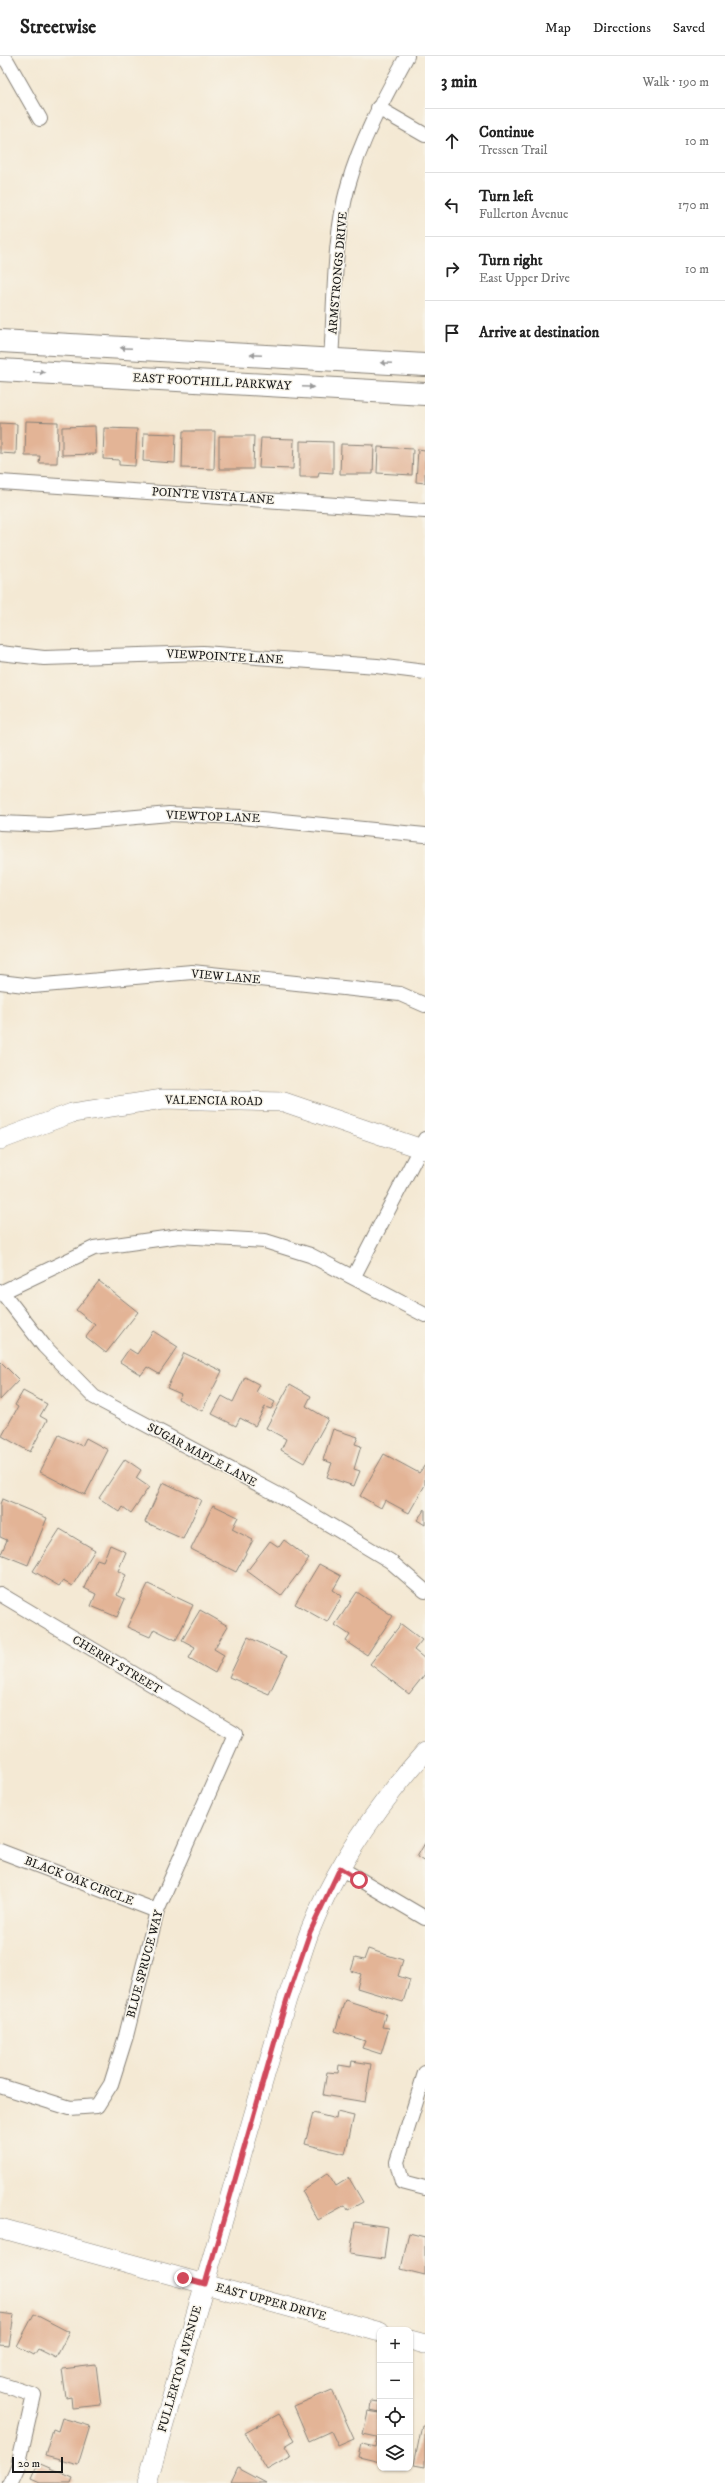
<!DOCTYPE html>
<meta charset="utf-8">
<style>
:root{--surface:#fff;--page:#f2f2f2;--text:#222;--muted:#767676;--line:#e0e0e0}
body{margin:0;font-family:"IM FELL DW Pica",serif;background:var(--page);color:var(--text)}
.controls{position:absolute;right:12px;bottom:12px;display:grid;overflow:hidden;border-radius:8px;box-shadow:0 1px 3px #0004}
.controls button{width:36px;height:36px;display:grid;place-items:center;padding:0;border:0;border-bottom:1px solid var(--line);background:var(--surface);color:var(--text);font:20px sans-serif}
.scale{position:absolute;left:12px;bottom:10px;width:51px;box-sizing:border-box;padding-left:4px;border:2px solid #1c1c1c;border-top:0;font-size:11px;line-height:14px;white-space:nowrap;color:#1c1c1c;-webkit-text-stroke:3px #f7f3e8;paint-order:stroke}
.stop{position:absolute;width:12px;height:12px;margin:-9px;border:3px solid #d1495b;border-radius:50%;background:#fff}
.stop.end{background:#d1495b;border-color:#fff;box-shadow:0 1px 4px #0008}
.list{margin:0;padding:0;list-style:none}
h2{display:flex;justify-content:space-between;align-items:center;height:52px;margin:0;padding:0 16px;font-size:17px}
h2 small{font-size:13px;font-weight:400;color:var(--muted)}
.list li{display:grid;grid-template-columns:26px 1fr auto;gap:12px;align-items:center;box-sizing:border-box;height:64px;padding:0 16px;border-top:1px solid var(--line)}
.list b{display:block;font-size:15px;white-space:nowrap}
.list p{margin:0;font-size:13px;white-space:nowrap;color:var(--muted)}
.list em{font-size:13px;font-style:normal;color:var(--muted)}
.icon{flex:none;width:22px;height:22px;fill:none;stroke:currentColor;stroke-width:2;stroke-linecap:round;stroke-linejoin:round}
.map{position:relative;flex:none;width:425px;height:2427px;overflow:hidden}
header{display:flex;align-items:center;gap:24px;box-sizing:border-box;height:56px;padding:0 20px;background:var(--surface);border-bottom:1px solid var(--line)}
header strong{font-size:19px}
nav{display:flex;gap:22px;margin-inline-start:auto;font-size:14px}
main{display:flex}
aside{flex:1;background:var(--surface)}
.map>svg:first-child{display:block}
.building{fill:#e3b496}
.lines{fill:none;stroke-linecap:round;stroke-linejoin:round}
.street-casing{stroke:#888278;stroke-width:16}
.secondary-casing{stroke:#888278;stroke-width:20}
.primary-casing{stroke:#888278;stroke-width:24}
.street{stroke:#fff;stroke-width:14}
.secondary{stroke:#fff;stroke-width:19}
.primary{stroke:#fff;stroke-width:22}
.oneway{fill:#999}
.route{stroke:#d1495b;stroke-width:5}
.labels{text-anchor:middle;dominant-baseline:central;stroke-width:3;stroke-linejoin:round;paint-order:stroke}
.street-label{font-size:12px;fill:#1c1c1c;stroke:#f7f3e8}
</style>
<header>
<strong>Streetwise</strong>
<nav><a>Map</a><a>Directions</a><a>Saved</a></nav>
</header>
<main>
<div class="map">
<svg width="425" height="2427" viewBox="0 0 425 2427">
<rect width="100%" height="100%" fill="#f7f3e8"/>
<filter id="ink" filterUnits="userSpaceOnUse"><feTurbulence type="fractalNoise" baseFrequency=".025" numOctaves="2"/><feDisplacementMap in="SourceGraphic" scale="8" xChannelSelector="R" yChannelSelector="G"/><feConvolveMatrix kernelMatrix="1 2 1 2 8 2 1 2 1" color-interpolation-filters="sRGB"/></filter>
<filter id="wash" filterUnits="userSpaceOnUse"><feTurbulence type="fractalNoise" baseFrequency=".012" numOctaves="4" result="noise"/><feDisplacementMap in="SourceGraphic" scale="16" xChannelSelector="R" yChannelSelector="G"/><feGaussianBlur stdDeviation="0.9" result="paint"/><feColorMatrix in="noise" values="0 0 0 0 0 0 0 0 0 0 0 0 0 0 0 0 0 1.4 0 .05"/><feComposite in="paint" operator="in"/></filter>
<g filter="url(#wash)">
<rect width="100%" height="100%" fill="#f4e9d4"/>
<g id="blocks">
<g class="building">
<polygon points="26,365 58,366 57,407 39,407 40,400 25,400"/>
<polygon points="0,367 17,368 16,398 0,397"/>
<polygon points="95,370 96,398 62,399 62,371"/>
<polygon points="104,372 137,373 135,410 119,409 119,404 103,403"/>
<polygon points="183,375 215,375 214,413 182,412"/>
<polygon points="144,377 176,378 175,407 143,405"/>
<polygon points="219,380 254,380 253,413 219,413"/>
<polygon points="261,382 294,383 293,413 259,412"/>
<polygon points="300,385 333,386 333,417 319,416 318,421 300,421"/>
<polygon points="341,388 374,389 373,418 340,418"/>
<polygon points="378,391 413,393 412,419 377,417"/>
<polygon points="418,393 425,394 425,427 416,426"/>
<polygon points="99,1225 138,1256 106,1297 86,1281 95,1269 76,1254"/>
<polygon points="153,1275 178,1291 159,1318 147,1311 141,1319 120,1306 129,1293 137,1298"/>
<polygon points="184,1297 222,1315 202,1355 178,1343 181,1338 167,1332"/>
<polygon points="1,1306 19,1324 0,1344 0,1307"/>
<polygon points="245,1321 260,1329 256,1336 275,1346 271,1353 265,1351 255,1370 240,1362 236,1370 212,1358 222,1340 233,1346"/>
<polygon points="290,1328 311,1340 306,1350 328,1363 304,1407 281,1394 286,1383 266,1372"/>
<polygon points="23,1335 47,1348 40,1360 47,1364 30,1396 2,1380 18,1351 15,1349"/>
<polygon points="333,1373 358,1381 355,1388 361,1390 354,1413 360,1415 354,1430 327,1421 332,1407 323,1404"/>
<polygon points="59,1379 82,1390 86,1382 108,1394 85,1439 40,1416"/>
<polygon points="384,1398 419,1417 425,1409 425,1429 409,1457 385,1444 381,1452 360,1440"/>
<polygon points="125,1403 141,1414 136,1422 149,1431 131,1457 123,1451 120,1456 99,1442"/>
<polygon points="163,1426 201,1444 183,1483 145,1466"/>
<polygon points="2,1443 47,1462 28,1509 1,1498 7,1484 0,1481 0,1448"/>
<polygon points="213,1449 238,1461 232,1473 253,1484 236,1516 191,1493"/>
<polygon points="425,1453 425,1469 417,1464"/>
<polygon points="60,1473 95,1494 72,1530 63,1525 59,1530 33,1515"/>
<polygon points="284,1484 309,1503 281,1540 247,1515 270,1485 279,1491"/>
<polygon points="110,1489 126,1496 118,1515 126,1519 117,1539 125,1543 117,1561 91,1550 96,1538 84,1532 97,1503 103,1505"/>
<polygon points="319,1508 341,1520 333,1534 342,1540 327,1566 295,1548"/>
<polygon points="148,1528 193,1549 176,1584 154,1573 150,1581 127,1571"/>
<polygon points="357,1536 393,1560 367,1599 346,1585 350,1579 335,1569"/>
<polygon points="200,1554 228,1570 214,1593 224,1599 215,1617 189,1602 195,1591 182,1584"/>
<polygon points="401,1568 422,1584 414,1594 425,1603 425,1618 409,1638 370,1608"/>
<polygon points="248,1581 287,1600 269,1638 229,1621"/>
<polygon points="425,1787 425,1806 417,1801"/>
<polygon points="368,1893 403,1904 398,1920 410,1924 403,1946 357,1932 361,1918 351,1915 355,1902 364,1904"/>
<polygon points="345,1944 386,1957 382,1971 389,1972 381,1998 362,1992 365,1985 335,1975"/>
<polygon points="352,2005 371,2008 365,2046 323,2039 327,2016 338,2017 339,2009 351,2011"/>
<polygon points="337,2056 354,2060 345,2098 305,2088 313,2057 336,2063"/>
<polygon points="328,2117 336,2130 349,2122 363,2146 348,2154 345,2149 318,2164 302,2135"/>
<polygon points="355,2166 388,2171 384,2203 350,2198"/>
<polygon points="409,2177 425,2181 425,2219 401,2213"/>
<polygon points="0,2257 14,2259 9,2290 0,2289"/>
<polygon points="34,2258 69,2276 56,2302 38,2293 34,2299 17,2290"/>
<polygon points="96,2309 101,2349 72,2352 71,2341 66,2342 62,2313"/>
<polygon points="332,2334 354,2383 338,2390 331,2375 309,2385 294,2350"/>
<polygon points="371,2345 380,2346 380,2356 370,2354"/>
<polygon points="368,2355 380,2357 380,2406 359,2401 362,2388 375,2391 377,2381 363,2378"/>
<polygon points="279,2358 295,2384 285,2390 291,2400 267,2414 245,2377"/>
<polygon points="62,2362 90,2370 78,2409 45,2400 53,2373 58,2375"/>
<polygon points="422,2369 425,2370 425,2411 414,2409"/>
<polygon points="38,2407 73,2422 71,2427 40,2427 31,2423"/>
<polygon points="238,2412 266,2427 231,2427"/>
</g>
</g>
</g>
<g filter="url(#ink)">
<use href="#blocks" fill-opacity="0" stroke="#888278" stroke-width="1"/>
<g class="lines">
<defs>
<g id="street">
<polyline points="0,0 7,5 40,63"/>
<polyline points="378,52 425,79"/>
<path d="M331 303C335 248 333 184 348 130 361 83 384 42 407 0"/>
<polyline points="0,426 425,455"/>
<polyline points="0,597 44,602 203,597 377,610 425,616"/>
<polyline points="0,767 49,769 169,758 240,761 425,779"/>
<polyline points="0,926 33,930 192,916 400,938 425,949"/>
<polyline points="354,1220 425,1083"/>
<polyline points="2,1236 44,1290 94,1341 288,1444 390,1505 425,1535"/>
<polyline points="0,1237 94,1192 179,1180 265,1185 310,1199 425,1259"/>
<polyline points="0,1538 235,1678 157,1855 126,1980 111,2028 97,2050 70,2052 0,2030"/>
<polyline points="0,1795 157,1855"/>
<polyline points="340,1812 425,1862"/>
<polyline points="425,2017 397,2106 402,2126 425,2132"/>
<polyline points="0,2328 34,2339 17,2414 11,2427"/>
</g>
<g id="secondary">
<polyline points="0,1084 72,1057 163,1043 284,1046 425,1094"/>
<polyline points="0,2172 380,2276"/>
<polyline points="410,2284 425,2288"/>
<path d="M147 2427 287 1943C295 1921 301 1899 309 1877 335 1811 378 1749 425 1696"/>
</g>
<g id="primary">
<polyline points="0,285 425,309"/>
<polyline points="0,314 425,338"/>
</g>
</defs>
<use href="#street" class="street-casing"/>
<use href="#secondary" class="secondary-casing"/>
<use href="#primary" class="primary-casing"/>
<use href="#street" class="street"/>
<use href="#secondary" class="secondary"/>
<use href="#primary" class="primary"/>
</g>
<defs><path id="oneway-solid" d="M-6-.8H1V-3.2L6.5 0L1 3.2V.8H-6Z"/></defs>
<g class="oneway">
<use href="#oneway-solid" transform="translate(126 292) rotate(-177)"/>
<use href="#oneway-solid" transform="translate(256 299) rotate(-177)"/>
<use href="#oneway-solid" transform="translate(386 307) rotate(-177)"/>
<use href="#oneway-solid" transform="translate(39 316) rotate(3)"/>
<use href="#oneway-solid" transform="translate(308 331) rotate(3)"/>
</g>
</g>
<g class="lines" filter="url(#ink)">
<polyline class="route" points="183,2222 205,2228 287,1943 310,1876 340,1812 359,1824"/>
</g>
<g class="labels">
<g class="street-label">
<text transform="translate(338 217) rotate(-85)">ARMSTRONGS DRIVE</text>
<text transform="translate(212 326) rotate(3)">EAST FOOTHILL PARKWAY</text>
<text transform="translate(213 440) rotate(4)">POINTE VISTA LANE</text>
<text transform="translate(225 601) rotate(3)">VIEWPOINTE LANE</text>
<text transform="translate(213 761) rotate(2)">VIEWTOP LANE</text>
<text transform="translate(226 921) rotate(5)">VIEW LANE</text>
<text transform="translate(214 1045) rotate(1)">VALENCIA ROAD</text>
<text transform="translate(202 1399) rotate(28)">SUGAR MAPLE LANE</text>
<text transform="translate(117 1609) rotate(31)">CHERRY STREET</text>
<text transform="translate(79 1825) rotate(21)">BLACK OAK CIRCLE</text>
<text transform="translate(145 1908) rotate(-75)">BLUE SPRUCE WAY</text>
<text transform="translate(271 2246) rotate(15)">EAST UPPER DRIVE</text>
<text transform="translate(180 2313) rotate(-74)">FULLERTON AVENUE</text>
</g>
</g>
</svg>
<div class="controls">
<button>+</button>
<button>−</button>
<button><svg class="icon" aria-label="locate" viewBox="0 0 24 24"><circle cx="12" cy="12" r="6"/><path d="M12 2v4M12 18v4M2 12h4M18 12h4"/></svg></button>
<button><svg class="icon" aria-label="layers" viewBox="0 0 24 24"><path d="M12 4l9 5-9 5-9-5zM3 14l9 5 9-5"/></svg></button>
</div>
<div class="scale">20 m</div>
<div class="stop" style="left:359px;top:1824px"></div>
<div class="stop end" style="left:183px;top:2222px"></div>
</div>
<aside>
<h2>3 min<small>Walk · 190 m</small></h2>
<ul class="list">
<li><svg class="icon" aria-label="ahead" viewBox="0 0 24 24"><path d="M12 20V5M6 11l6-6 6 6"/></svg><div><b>Continue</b><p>Tressen Trail</p></div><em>10 m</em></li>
<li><svg class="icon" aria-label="left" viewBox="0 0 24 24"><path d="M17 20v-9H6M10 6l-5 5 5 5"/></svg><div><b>Turn left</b><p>Fullerton Avenue</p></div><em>170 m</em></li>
<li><svg class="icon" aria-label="right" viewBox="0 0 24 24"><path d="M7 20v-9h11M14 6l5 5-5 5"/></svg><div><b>Turn right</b><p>East Upper Drive</p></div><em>10 m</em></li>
<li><svg class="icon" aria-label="arrive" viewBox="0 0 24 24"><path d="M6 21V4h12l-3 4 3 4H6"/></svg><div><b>Arrive at destination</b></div></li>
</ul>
</aside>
</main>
